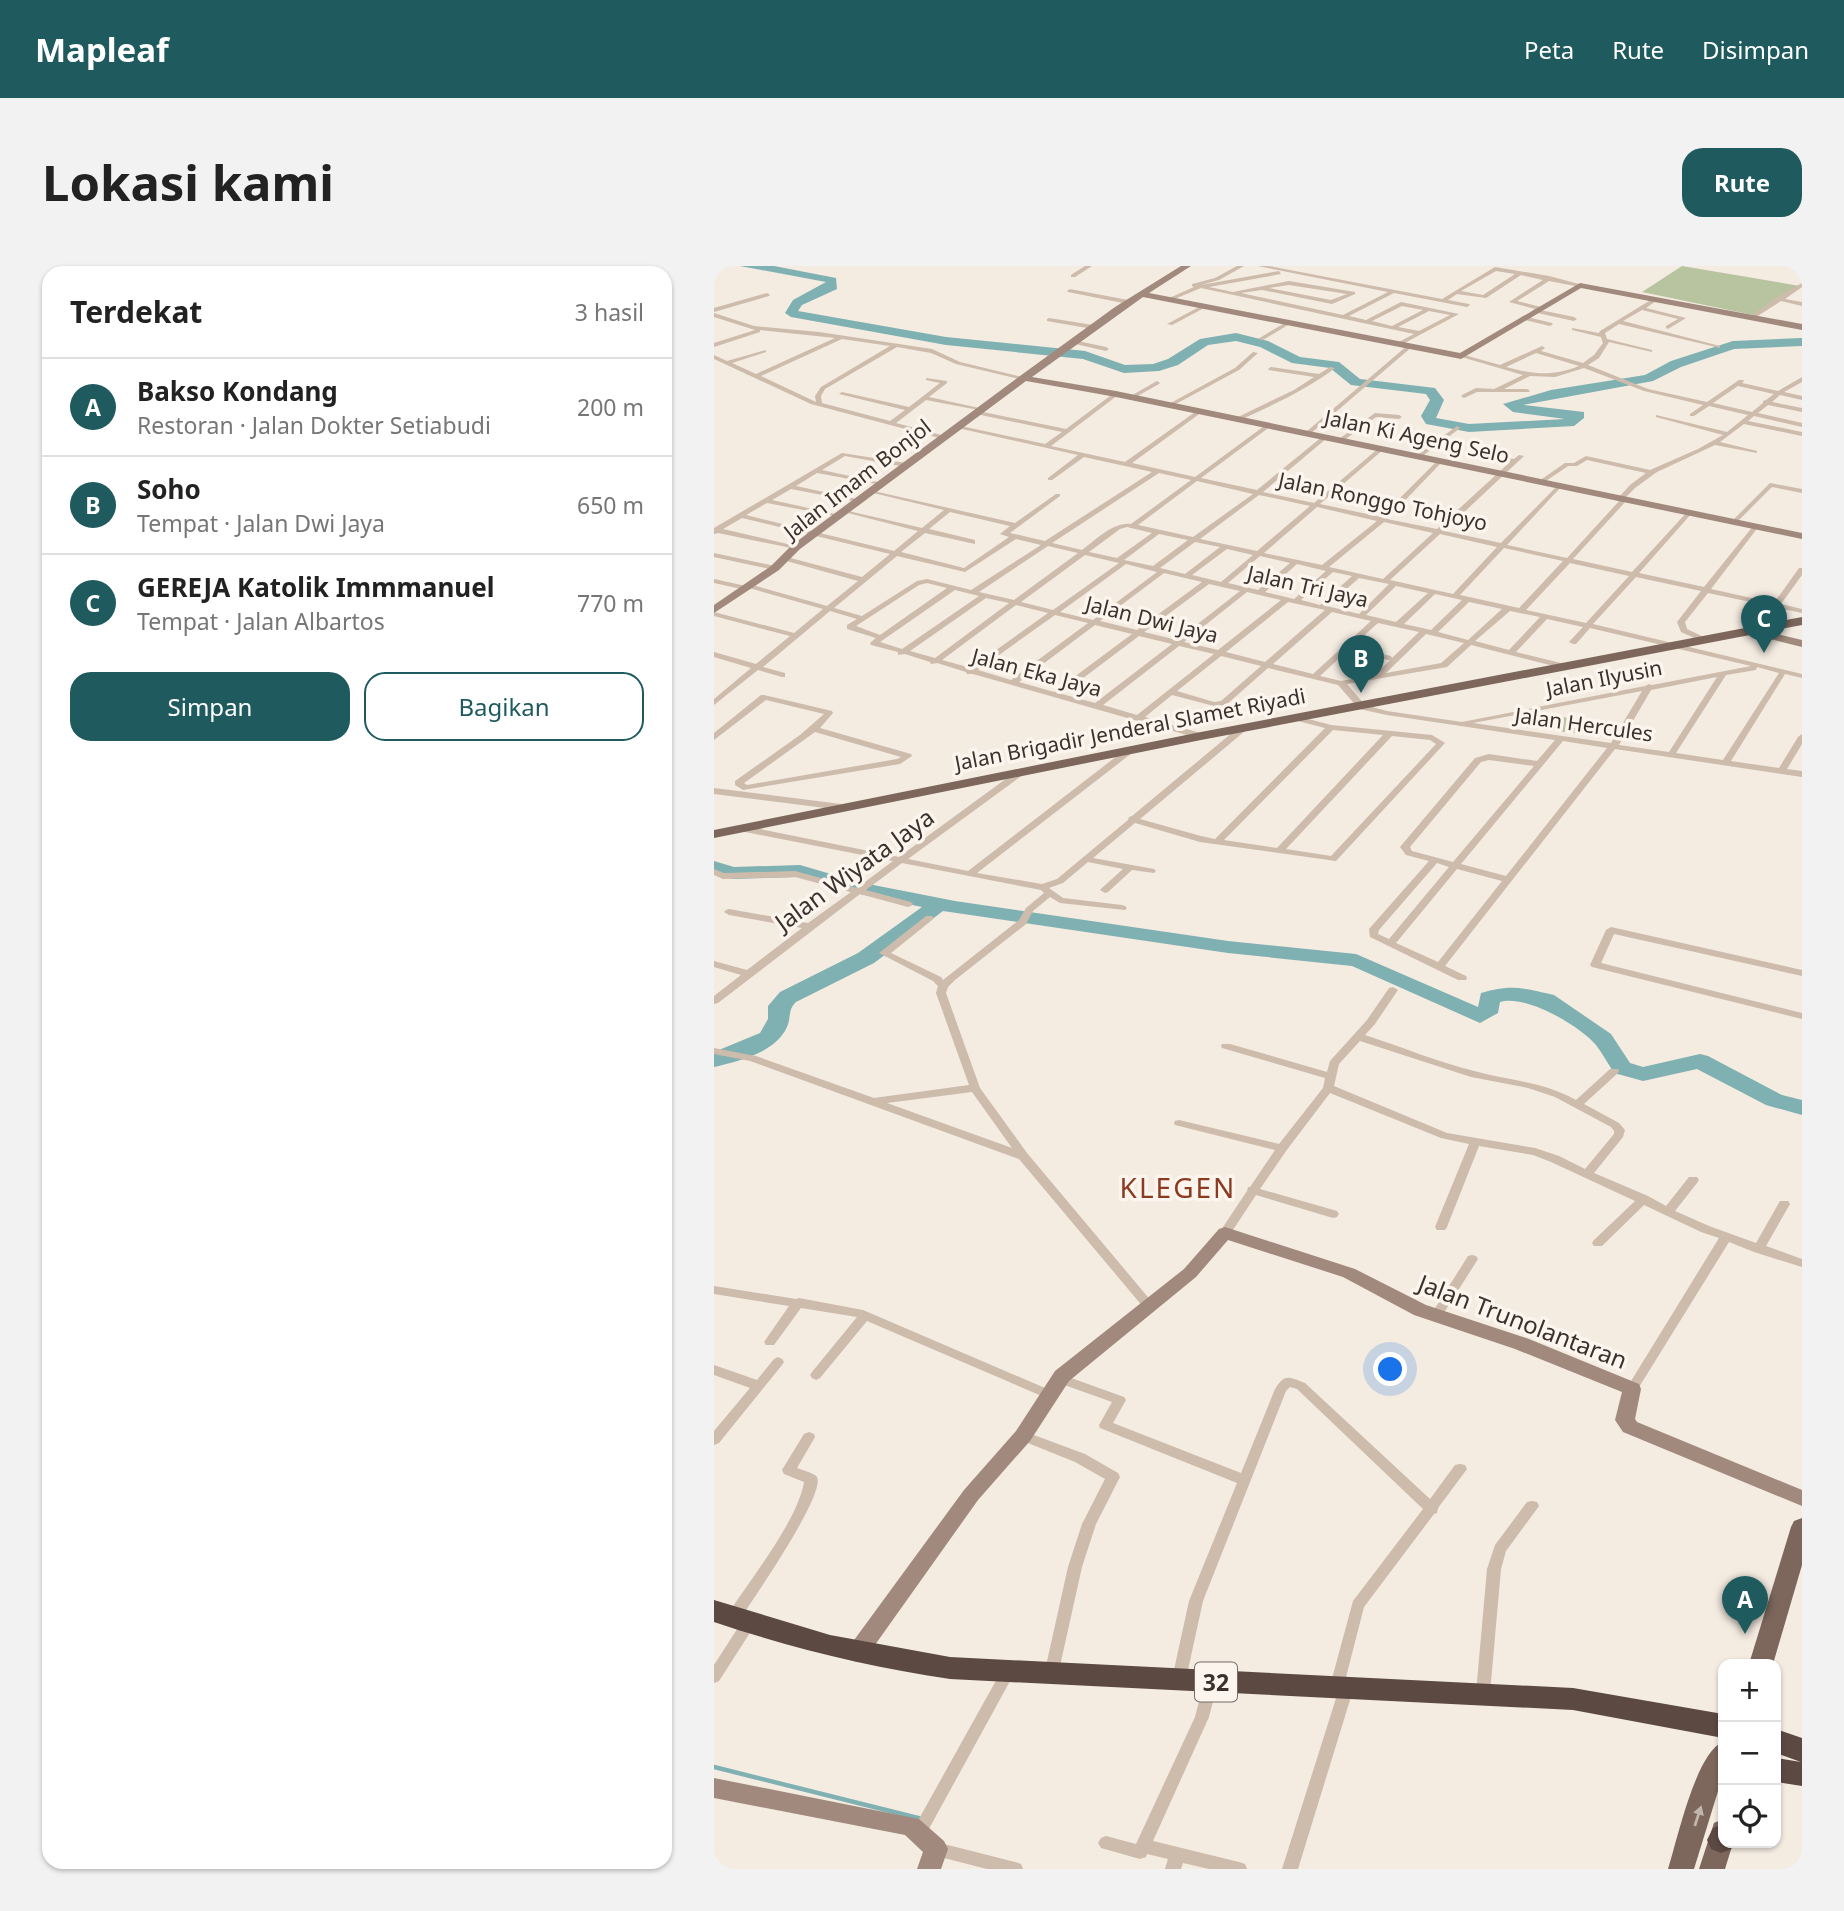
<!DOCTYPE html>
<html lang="id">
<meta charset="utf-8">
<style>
:root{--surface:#fff;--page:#f2f2f2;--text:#222;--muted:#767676;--line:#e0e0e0;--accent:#1f5a5e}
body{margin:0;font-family:"Noto Sans",sans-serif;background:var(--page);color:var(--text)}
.controls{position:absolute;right:21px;bottom:21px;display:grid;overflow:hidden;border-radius:14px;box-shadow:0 2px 5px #0004}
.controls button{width:63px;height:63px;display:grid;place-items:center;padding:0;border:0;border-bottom:2px solid var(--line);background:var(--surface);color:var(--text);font:35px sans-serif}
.you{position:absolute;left:677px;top:1104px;width:24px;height:24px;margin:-18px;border:5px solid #fff;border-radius:50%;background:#1a73e8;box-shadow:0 0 0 10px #1a73e833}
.badge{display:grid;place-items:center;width:46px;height:46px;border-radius:50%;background:var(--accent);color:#fff;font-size:23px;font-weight:700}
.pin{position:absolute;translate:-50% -58px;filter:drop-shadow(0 2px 4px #0008)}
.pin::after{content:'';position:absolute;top:37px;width:24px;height:21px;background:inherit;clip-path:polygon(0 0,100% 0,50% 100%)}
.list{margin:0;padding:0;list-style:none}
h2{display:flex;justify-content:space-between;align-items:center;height:91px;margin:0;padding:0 28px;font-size:30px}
h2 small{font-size:23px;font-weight:400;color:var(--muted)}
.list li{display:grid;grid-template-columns:46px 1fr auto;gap:21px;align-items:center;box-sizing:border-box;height:98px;padding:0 28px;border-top:2px solid var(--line)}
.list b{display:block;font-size:26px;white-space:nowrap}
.list p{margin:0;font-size:23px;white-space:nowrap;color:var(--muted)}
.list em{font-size:23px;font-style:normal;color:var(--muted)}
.actions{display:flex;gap:14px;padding:21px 28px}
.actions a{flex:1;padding:16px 0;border:2px solid var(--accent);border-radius:21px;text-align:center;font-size:24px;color:var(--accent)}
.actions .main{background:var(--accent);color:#fff}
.icon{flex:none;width:38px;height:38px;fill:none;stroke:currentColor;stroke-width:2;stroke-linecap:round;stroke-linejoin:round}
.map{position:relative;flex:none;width:1088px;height:1603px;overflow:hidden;border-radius:21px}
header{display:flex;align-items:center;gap:42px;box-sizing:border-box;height:98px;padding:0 35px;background:var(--accent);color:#fff}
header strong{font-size:33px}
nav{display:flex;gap:38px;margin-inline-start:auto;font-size:24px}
.intro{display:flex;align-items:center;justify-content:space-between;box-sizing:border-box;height:168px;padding:0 42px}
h1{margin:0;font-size:49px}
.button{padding:18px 32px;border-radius:21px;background:var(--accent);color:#fff;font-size:24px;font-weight:700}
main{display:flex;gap:42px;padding:0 42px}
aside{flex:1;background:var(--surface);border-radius:21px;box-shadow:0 2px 5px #0004}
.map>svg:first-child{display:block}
.green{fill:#b8c4a0}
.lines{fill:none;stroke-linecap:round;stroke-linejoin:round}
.stream{stroke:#7fb0b2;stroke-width:4.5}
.river{fill:#7fb0b2;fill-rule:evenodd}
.street{fill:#cdbbac;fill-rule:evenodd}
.secondary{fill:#a18a7d;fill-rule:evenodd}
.primary{fill:#7d675c;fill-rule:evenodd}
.highway{fill:#5c4a42;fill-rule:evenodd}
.oneway{fill:#c2b5ac}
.labels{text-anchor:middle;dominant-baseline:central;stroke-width:7;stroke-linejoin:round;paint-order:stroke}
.far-street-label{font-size:21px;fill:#3b302b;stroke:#fbf5ee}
.shield{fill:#fbf5ee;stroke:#756b66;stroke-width:2}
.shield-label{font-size:23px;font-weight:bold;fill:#3b302b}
.street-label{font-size:24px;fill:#3b302b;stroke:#fbf5ee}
.quarter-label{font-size:28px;letter-spacing:2px;fill:#8c3b22;stroke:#fbf5ee}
</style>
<header>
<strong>Mapleaf</strong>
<nav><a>Peta</a><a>Rute</a><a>Disimpan</a></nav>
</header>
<div class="intro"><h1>Lokasi kami</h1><a class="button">Rute</a></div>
<main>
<aside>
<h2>Terdekat<small>3 hasil</small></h2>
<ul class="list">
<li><span class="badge">A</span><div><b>Bakso Kondang</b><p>Restoran · Jalan Dokter Setiabudi</p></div><em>200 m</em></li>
<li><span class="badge">B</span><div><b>Soho</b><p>Tempat · Jalan Dwi Jaya</p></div><em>650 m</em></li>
<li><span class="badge">C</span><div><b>GEREJA Katolik Immmanuel</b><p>Tempat · Jalan Albartos</p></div><em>770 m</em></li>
</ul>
<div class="actions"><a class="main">Simpan</a><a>Bagikan</a></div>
</aside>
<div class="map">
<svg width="1088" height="1603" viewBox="0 0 1088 1603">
<rect width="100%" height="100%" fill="#f4ebe1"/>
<g class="green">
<polygon points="968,0 1086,20 1039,49 928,26"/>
<polygon points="817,447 871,454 867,468 812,461"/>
</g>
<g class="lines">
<polyline class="stream" points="0,1501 208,1553"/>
<g class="river">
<polygon points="26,0 60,0 122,12 123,23 88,39 84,45 232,71 371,85 411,99 439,98 454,93 486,73 522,67 554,75 586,91 625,96 646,113 721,122 730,134 722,152 755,158 851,153 799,146 789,138 837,124 931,109 957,95 1019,75 1088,72 1088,80 1020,83 967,101 939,115 809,139 870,146 870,152 860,160 755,166 712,158 707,150 716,134 712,128 637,119 616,102 578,97 546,81 522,75 494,79 464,99 445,105 410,107 369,93 232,79 77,51 71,47 79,34 112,16"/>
<path d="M0 595 20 601 86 599 144 616 241 635 514 675 642 688 764 741 767 727C798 718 809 722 840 729L897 768 916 797 929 801 986 788 994 790 1068 829 1088 834V849L1052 839 983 803 929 815 900 807C894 798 889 788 882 779 866 760 812 728 786 736L784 747 766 757 638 700 514 687 229 645 160 697 82 736C74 743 77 752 73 761 61 787 25 795 0 801V786L46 767 54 753V740L66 726 144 687 208 641 141 627 85 611 19 613 0 607Z"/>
</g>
<g class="street">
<polygon points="371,0 378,0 361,11 357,11 357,9"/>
<path d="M523 0H530L505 14 487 19 565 5 567 8 495 21 519 26 575 15 641 26V28L618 38 548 24 527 27 629 49 674 26 544 0H555L728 33 781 1 835 10 869 19 866 21 835 15 803 35 827 41V43L825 44 795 36 829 14 807 9 772 32 743 28 734 34 755 38 756 39 753 41 680 27 635 50 652 54 687 36 745 48 685 80 682 78 683 77 700 68 487 22 458 34 453 33 480 21 478 20V18L501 12ZM782 5 801 8 769 29 747 25ZM575 19 633 28 617 34 555 22ZM688 40 709 44 678 60 658 55ZM715 45 736 49 705 65 684 61Z"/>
<polygon points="1088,17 1088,21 1071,33 1088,36 1088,40 1067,35 1039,53 1034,52 1062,32"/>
<polygon points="356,23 414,34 417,36 414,38 354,26 353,25"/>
<polygon points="53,27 56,29 55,30 0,46 0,42"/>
<path d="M940 32 945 33 932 42 972 52 954 63 952 62V60L964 53 928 44 909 55 1006 80V82L905 58 891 67 893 73 938 84V86L895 76 885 92 874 99 934 123 993 136 1025 114H1029L1030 115 1028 117 1064 125 1088 111V116L1070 126 1088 130V134L1066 129 1058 136 1088 142V146L1054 139 1044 147 1088 157V161L1040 150 1034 155 1088 166V170L1030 158 1006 176 1043 185V187L1001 179 943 206 921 222 912 231 914 233 913 234 859 293 918 306 974 245 976 244 979 246 978 247 925 307 990 321 1040 259 1042 258 1045 260 997 323 1060 337 1085 302H1088V309L1067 338 1088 343V347L994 327 971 356 973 363 992 372 993 374 989 376 967 366 963 356 987 325 922 311 879 358 1088 408V412L1071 408 1017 495 1065 502 1084 471 1088 468V478L1073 503 1088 505V511L901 483 731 700 752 710 753 712 752 714H744L656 671 655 663 715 595 692 589 686 581 761 492 775 488 823 495 841 474 673 449 645 443 624 419 554 402 512 439 500 440 458 429 431 451 490 468V472L487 473 259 408H253L252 406 223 397 217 398 216 396 191 388 184 389V386L157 379 156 377 162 372 133 363V359L143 353 116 345 49 401 71 407V411H68L44 404 0 439V433L37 402 0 391V386L42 398 76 370 0 350V346L80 367 109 343 35 322 32 324 0 317V313L32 320 35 318 113 340 144 315 69 294V290L148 311 176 288 28 252 9 263 86 281 82 283 4 267 0 268V262L128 187 192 197 195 199 192 201 131 190 108 204 168 217V219L103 207 82 220 147 234 144 236 77 223 58 234 126 249V251L53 237 32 249 180 285 204 265 130 246V244L208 262 230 244 155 226V224L301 257 342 228H346V230L296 267 331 275 438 206 370 191 338 214H334V212L364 189 239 161 242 159 331 178 348 166 262 148 261 147 264 145 352 163 400 127H404V129L337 180 411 196 484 144H488V146L418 197 481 211 553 158H557V160L487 212 543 224 609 170H613V172L549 226 600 237 666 181H670V183L606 238 667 251 724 194H728V196L673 253 723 263 796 196 762 189 761 188 768 178H772L773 179 768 187 800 193 805 189 810 190 730 265 787 277 845 218 847 219V221L793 279 853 292 906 234 904 232 905 231 916 219 932 207 873 194 863 200H854L829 217H825V215L851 197H860L872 190 936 204 984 183 1009 169 942 151V149L1013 166 1034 149 995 140 980 150H976V148L989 139 930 125 870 102 841 111 816 110 790 123H813L816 125 815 126H763L750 132 747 130 748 129 762 122 780 123 809 109 744 90 747 88 786 99 828 80 831 82 827 85 869 97 880 89 889 77 887 71 858 64V62L885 67 886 65ZM822 87 865 100C839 111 818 108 792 101ZM1024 120 1060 128 1052 134 1049 135V137L1038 146 999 137ZM445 207 477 214 417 258C399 256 383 273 368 284L338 277ZM483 215 539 228 479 271 424 259ZM545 229 596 240 543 285 486 273ZM603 241 663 255 608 299 550 287ZM236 246 296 260 286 268 295 271 250 302 187 286 211 267 261 278V274L215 263ZM670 256 719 267 669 313 615 301ZM413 261 438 267 403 292 375 286 406 263ZM445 268 474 274 439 300 410 294ZM726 268 783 281 739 328 676 314ZM302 273 327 279 257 324 213 313 203 315 148 350 120 342 183 290 251 306ZM481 276 506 281 471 308 446 302ZM334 280 364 287 300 334 265 326ZM790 282 849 295 805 342 746 329ZM513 283 539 289 507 316 478 309ZM371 289 405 297 339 344 307 336ZM546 290 576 297 544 324 514 317ZM856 297 915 310 872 357 812 344ZM412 298 443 306 379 354 346 346ZM583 298 612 305 580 333 551 326ZM619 306 638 310 606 339 587 334ZM450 307 488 316 423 364 386 355ZM645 312 675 318 645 348 613 340ZM213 317 233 322 166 369 142 360 205 319ZM495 318 526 325 463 374 430 366ZM682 320 714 327 682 356 652 349ZM241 324 265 330 188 383 166 376ZM533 326 567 334 504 384 470 376ZM721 328 748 334 717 364 690 358ZM272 332 295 337 221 392 196 385ZM574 336 611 344 551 396 512 386ZM755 336 788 343 754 374 724 366ZM302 339 334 347 257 402 228 394ZM796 345 826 351 795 384 761 375ZM618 346 657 355 599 408 559 398ZM341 349 374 357 297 414 264 404ZM833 353 869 361 855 376 859 378H862L876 362 1037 400 938 419 935 418 931 420 748 456 673 445 651 439 633 418 733 401 757 379 848 402H851V398L802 386ZM664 357 705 366 678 392 677 390 637 381ZM381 359 418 368 340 426 305 416ZM712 368 750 377 727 397 672 407ZM425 370 458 378 381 437 348 428ZM465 380 500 388 423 449 389 439ZM633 385 674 394H676L661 409 627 415 606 410ZM507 390 547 400 507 435 500 436 463 425ZM1043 401 1065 407 1009 494 962 487 1012 409 1042 404ZM1003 411 955 486 905 479 937 424ZM928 425 897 477 759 457ZM849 475 893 482 792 610 747 598ZM775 494 820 500 739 596 698 585 696 581 767 496ZM723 597 735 601 675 673 664 668 665 664ZM743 603 788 615 724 696 682 677Z"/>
<polygon points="489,39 494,40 458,59 453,58"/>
<polygon points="821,43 860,51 863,53 860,55 819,46 818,45"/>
<path d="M0 47 40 60 105 66 218 83 246 96 312 112 309 114 242 98 217 87 183 81 111 123 107 130 108 137 176 155 191 144 125 128 128 126 195 141 226 117 212 114V112L233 115V117L215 131 270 143V145L212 134 182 157 231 170V172L229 173 97 138 0 93V89L13 95 52 84V86L18 97 42 108 121 72 46 64V66L0 81V77L41 64 0 51ZM128 73 176 80 107 121 101 130 102 136 47 110Z"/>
<polygon points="809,50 838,57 839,58 836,60 807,53 806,52"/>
<polygon points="335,52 379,59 382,61 379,63 333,55 333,53"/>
<polygon points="574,55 579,56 549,74 544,73"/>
<polygon points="359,74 392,81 395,83 392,85 357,77 356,76"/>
<polygon points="694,79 699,80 596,168 592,168 592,166"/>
<polygon points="539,86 544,87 525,104 458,140 453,139 521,102"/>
<path d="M557 101 605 108 616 101 621 102C594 123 559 139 526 154H522V152L580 124 600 111 555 104 554 103Z"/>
<polygon points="443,115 446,117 445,118 420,132 415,131"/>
<polygon points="661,147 685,149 688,151 685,153 662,151 629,175 625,175 625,173"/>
<polygon points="743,160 746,162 745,163 707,191 703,191 703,189"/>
<polygon points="1056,217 1088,223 1088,227 1058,221 1022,257 1018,257 1018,255"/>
<polygon points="0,287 61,300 65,302 61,304 0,291"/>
<path d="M47 429H50L118 445 119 447 106 462 197 488 198 490 186 498 29 524 21 519V515L86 469 110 448 52 434 0 474V467ZM101 466 187 491 183 493 33 519 30 517Z"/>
<path d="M580 450H583L617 459 718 469 731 477 622 595 486 576 421 557 379 592 440 603 442 605 440 607 418 604 394 626 391 627 386 624 388 622 409 603 374 596 349 617 335 622 349 632 408 639 411 640 413 642 411 644 346 637 336 631 319 645 312 658 241 714 234 721 232 727 266 822 313 887 438 1036 440 1039 438 1042H430L305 893 36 795 0 788V782L42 790 160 832 255 819 222 727 224 720 219 715 165 687 212 650H218L220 652 218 654 177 687 227 711 229 714 305 654 312 642 330 627 327 624 188 597 152 624 197 636 199 638 197 640 194 641 146 628 4 737 0 738V730L27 709 0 701V695L33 704 88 662 15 649 10 646 12 644 15 643 94 657 137 626 81 611 9 613 0 609V603L10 607 81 605 143 622 179 595 26 565 22 562 23 560 26 559 185 591 304 504H310V508L194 593 254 605 412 483H418V487L263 607 328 618 343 613 414 554 415 551 418 550 525 461H531V465L426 553 487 570 501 573 611 462 580 454ZM619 464 669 469 563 582 510 574ZM678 470 716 474 722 478 617 590 572 583ZM258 826 298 882 173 837Z"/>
<polygon points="0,522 127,538 131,541 127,544 0,528"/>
<polygon points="897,661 1088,704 1088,710 900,668 887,697 1088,747 1088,753 878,701 876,699 892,664"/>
<path d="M679 721 684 724 661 758 651 769C688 781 726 797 764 806 799 815 829 816 862 834L896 803H904L905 805 904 807 870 838 905 857 911 864 909 871 880 907 934 930 952 940 975 911H983L985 914 983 917 961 945 995 960 1042 977 1066 935H1074L1076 938 1052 980 1088 993V1001L1040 986 1015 976 922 1126 918 1128 914 1126 912 1123 914 1120 1005 972 987 966 930 939 888 980H880L878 977 880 974 921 935 837 896 819 889 765 880 733 961 731 964H723L721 961 755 878 727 872 616 827 572 885 546 923 623 945 625 948 623 951 619 952 542 929 515 970H507L505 967 533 925 534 921H536L561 884 461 859 460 857 461 855 465 854 565 878 609 822 611 812 508 782 507 780 508 778H516L613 806 616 795 653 754 675 722ZM646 775 757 811 814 822 841 831 897 861 900 865V868L871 903 845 890 821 882 733 867 620 820 625 798Z"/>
<polygon points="758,989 762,990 764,993 726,1053 718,1053 716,1050 718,1047 754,990"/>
<polygon points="0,1020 82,1033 85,1032 149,1044 338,1125 340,1128 338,1131 334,1133 330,1131 153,1055 106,1112 102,1114 98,1112 96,1109 98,1106 143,1051 87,1042 60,1079 52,1079 50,1076 75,1040 0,1028"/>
<polygon points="64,1091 68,1093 70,1096 68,1099 5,1177 0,1179 0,1165 36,1122 0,1109 0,1099 43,1114 60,1093"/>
<path d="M346 1108 410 1131 412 1134 399 1157 527 1207 561 1123C571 1107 575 1111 591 1117L716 1233 741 1199 746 1198 751 1199 753 1203 724 1242 723 1247 720 1248 650 1341 631 1415 638 1417 640 1421 584 1603H568L624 1426 618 1424 616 1420 639 1335 709 1243 583 1123 576 1121 572 1125 489 1335 472 1413 470 1417 465 1419 460 1417 458 1413 475 1335 523 1217 386 1162 385 1159 398 1136 342 1116 340 1113 342 1110Z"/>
<polygon points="309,1165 371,1188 404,1207 406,1211 382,1258 368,1301 344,1409 342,1413 337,1415 332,1413 330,1409 354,1301 368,1258 391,1213 361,1196 304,1173 303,1170 304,1167"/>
<path d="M95 1166 100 1168 101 1171 83 1202C88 1204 100 1207 103 1211 112 1229 37 1336 24 1356L19 1358 14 1356 12 1352 14 1348C36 1314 84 1254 90 1216L70 1208 68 1204 90 1168Z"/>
<polygon points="818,1235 823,1236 825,1240 792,1285 787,1303 776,1427 774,1431 769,1433 764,1431 762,1427 773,1303 781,1279 813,1236"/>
<polygon points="34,1352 39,1354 41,1358 39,1362 5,1415 0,1417 0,1399 29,1354"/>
<polygon points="294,1400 299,1402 301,1406 211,1570 206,1572 201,1570 198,1565 201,1560 289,1402"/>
<polygon points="497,1410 502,1412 504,1416 495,1451 439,1575 525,1596 531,1598 533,1603 495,1603 469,1597 467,1603 451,1603 454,1593 433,1588 432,1591 426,1593 387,1582 384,1577 387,1572 392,1570 422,1578 481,1451 490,1416 492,1412"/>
<polygon points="222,1576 301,1596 307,1598 309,1603 273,1603 222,1590 216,1588 214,1583 216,1578"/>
</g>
<g class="secondary">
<polygon points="467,0 477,0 435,27 746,87 866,17 1088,58 1088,64 867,22 747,93 429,31 318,111 402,125 1088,267 1088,273 402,131 312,115 86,283 65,304 0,347 0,339 57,300 78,279 306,110 401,41"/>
<polygon points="1037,362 1088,374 1088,381 1033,367 1031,365"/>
<polygon points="511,961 641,1003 712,1039 815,1073 925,1118 927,1123 921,1153 923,1156 1088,1224 1088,1240 909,1166 901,1154 908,1126 801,1083 700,1049 629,1011 514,974 482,1011 355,1115 316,1175 264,1234 151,1393 143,1396 135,1393 132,1387 135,1381 250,1224 302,1165 341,1105 470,1003 505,963"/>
<polygon points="0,1512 205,1553 230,1575 234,1583 227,1603 203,1603 209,1586 191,1569 0,1532"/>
</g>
<g class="primary">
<polygon points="1088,351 1088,359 487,474 0,572 0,564 487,466"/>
<polygon points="1088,1252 1088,1299 1059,1398 1035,1398 1077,1261 1080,1255"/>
<path d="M1009 1476V1509L980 1603H954C963 1575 982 1486 1009 1476Z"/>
<polygon points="1009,1553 1009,1577 1019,1577 1011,1603 985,1603 1000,1557"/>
</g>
<g class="highway">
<path d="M0 1334 116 1369 236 1391 859 1422 1009 1448V1472L859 1444 236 1413C155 1401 77 1382 0 1356Z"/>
<polygon points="1062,1463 1088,1472 1088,1520 1062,1516 1062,1492 1087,1496 1062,1487"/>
<polygon points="1009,1558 1009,1577 1021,1577 1017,1583 1007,1587 997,1583 993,1574 999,1562"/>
</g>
</g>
<defs><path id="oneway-solid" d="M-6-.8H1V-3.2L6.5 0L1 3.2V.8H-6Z" transform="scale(1.75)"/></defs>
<use class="oneway" href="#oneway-solid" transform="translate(984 1550) rotate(-72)"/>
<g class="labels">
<g class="far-street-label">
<text transform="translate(703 170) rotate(12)">Jalan Ki Ageng Selo</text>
<text transform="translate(143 213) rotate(-38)">Jalan Imam Bonjol</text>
<text transform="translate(669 235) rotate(12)">Jalan Ronggo Tohjoyo</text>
<text transform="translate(594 320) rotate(13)">Jalan Tri Jaya</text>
<text transform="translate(438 353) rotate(14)">Jalan Dwi Jaya</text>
<text transform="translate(323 406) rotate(15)">Jalan Eka Jaya</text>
<text transform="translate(890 412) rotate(-11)">Jalan Ilyusin</text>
<text transform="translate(870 458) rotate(8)">Jalan Hercules</text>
<text transform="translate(416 463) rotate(-11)">Jalan Brigadir Jenderal Slamet Riyadi</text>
</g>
<rect class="shield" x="481" y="1396.5" width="42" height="39" rx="5"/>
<g class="shield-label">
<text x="502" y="1416">32</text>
</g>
<g class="street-label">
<text transform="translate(140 603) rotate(-36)">Jalan Wiyata Jaya</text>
<text transform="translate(809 1055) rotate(21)">Jalan Trunolantaran</text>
</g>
<g class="quarter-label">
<text x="464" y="921">KLEGEN</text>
</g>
</g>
</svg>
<div class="controls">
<button>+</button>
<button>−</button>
<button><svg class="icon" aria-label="locate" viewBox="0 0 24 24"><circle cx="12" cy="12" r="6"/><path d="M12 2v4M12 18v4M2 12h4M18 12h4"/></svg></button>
</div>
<div class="you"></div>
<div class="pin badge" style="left:1031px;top:1368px">A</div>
<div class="pin badge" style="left:647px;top:427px">B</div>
<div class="pin badge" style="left:1050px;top:387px">C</div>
</div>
</main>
